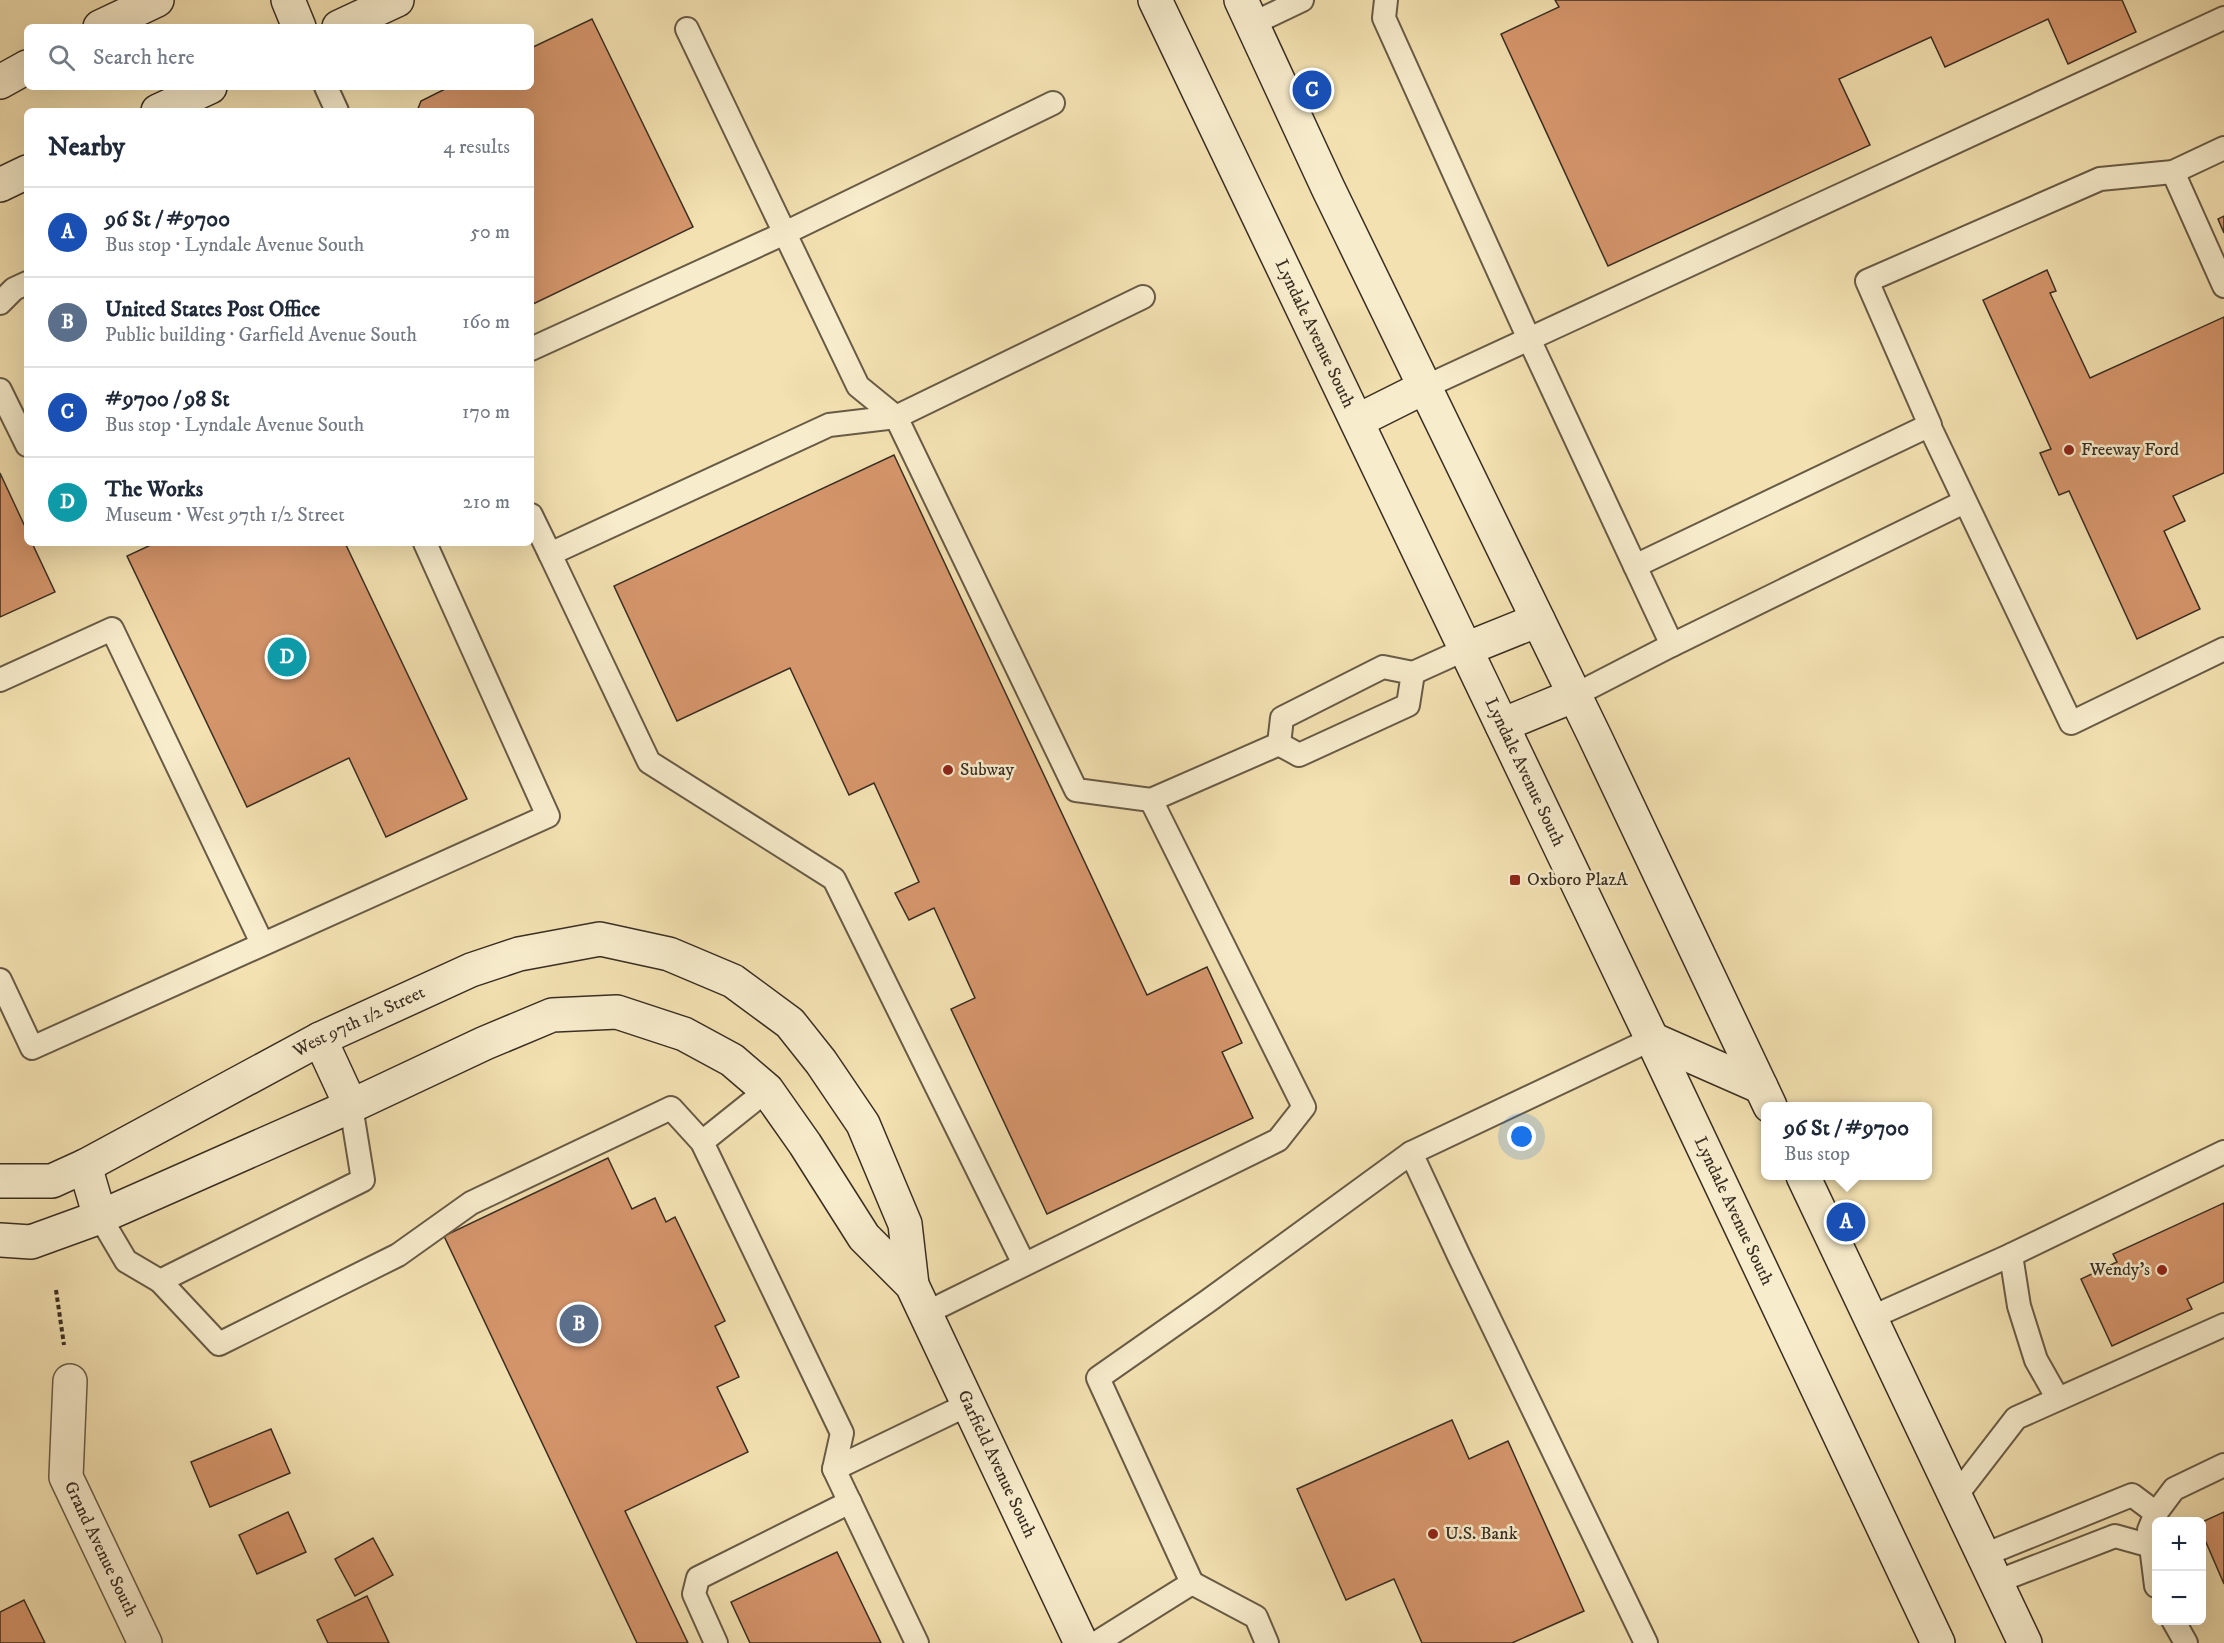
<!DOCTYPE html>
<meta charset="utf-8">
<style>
:root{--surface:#fff;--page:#f6f6f7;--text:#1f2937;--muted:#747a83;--line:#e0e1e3;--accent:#b45309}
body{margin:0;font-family:"IM FELL DW Pica",serif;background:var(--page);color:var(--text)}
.controls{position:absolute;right:18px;bottom:18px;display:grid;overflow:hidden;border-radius:9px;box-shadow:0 6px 24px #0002}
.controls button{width:54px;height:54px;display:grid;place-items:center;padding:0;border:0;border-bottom:2px solid var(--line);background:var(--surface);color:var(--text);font:30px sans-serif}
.you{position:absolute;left:1522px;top:1137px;width:21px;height:21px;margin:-15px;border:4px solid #fff;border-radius:50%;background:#1a73e8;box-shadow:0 0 0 9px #1a73e833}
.badge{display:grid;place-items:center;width:39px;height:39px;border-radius:50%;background:var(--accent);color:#fff;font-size:20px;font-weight:700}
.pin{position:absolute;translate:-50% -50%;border:3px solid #fff;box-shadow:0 2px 6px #0006}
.popup{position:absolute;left:1761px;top:1102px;width:171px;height:78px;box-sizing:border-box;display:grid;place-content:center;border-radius:9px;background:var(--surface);filter:drop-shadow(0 2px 4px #0005);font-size:20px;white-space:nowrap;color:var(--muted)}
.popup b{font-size:22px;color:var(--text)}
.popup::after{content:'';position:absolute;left:50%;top:100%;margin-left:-12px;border:12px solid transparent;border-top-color:var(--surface)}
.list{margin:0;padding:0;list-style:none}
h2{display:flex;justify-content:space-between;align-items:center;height:78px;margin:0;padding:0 24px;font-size:26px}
h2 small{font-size:20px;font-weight:400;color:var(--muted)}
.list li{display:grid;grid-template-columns:39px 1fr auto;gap:18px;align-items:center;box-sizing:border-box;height:90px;padding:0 24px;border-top:2px solid var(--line)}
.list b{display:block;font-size:22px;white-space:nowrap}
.list p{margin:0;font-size:20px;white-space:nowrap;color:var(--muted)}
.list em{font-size:20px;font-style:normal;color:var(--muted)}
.icon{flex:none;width:33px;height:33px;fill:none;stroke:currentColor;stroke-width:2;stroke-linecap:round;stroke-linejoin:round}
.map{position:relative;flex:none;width:2224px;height:1643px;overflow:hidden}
.search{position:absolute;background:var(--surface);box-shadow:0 6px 24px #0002;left:24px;top:24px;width:510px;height:66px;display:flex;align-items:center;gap:15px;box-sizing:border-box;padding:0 21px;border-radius:9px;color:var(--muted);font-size:22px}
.panel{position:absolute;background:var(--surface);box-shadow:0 6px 24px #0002;left:24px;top:108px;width:510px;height:438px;border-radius:9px}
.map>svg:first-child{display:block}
.building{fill:#d5956b;stroke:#392e23;stroke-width:1.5}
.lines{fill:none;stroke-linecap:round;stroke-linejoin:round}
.lane-casing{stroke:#685b46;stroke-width:26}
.street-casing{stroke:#685b46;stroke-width:36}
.secondary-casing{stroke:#392e23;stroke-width:36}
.path{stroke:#392e23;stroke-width:4;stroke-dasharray:4.5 3;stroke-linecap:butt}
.lane{stroke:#f7eccc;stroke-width:22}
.street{stroke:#f7eccc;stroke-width:33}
.secondary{stroke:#f7eccc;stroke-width:33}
.poi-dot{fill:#8f2418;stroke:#f7eccc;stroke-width:2}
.labels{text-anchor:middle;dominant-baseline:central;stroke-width:5;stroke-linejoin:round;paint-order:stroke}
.street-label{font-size:18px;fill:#392e23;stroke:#f7eccc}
.poi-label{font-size:18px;fill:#392e23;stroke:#f7eccc;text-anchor:start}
</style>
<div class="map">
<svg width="2224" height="1643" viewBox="0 0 2224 1643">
<rect width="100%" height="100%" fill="#f3e1b1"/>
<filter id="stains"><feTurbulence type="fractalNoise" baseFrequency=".00333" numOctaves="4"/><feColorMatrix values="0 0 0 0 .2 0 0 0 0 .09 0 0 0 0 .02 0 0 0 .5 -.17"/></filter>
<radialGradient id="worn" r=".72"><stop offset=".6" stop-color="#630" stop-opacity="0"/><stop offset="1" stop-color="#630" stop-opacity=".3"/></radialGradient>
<g class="building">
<polygon points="1555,0 2122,0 2136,32 2068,64 2048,19 1945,67 1931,37 1839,79 1870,145 1608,266 1501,34 1559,7"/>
<polygon points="592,19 693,227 531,305 531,111 417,111 421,101 449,87 531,87 531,48"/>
<polygon points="2224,216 2224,233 2218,219"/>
<polygon points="2047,270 2056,291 2050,293 2090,378 2224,317 2224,473 2173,496 2185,521 2164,531 2200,609 2137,639 2069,491 2059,495 2040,453 2051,449 1983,300"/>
<polygon points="894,455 1147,995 1207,967 1242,1043 1222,1052 1253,1118 1047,1214 951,1009 975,998 934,908 909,920 895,893 919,882 874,783 849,795 790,668 677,721 614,586"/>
<polygon points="0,473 27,531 27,543 32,543 55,592 0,617"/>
<polygon points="155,543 345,543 467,799 386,837 349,758 247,807 127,556"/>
<polygon points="608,1158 632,1209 655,1198 666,1222 675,1217 725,1321 715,1326 739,1377 717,1387 748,1452 625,1511 688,1643 637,1643 444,1236"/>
<polygon points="2224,1203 2224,1282 2187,1299 2192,1309 2112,1346 2081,1279 2117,1262 2113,1254"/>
<polygon points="1452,1420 1469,1459 1508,1441 1584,1611 1512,1643 1422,1643 1394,1579 1346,1600 1297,1489"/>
<polygon points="271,1429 290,1473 210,1507 191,1462"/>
<polygon points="288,1512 306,1552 257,1574 239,1535"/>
<polygon points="2224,1512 2224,1584 2202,1533 2202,1522"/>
<polygon points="373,1538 393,1575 355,1596 335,1559"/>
<polygon points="837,1552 881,1643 750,1643 731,1602"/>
<polygon points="367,1596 389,1643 328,1643 317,1620"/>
<polygon points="24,1600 45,1643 0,1643 0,1612"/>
</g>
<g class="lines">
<defs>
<g id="lane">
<polyline points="1386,0 1384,18 1529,339 1635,566 1930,425 1867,281 2100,179 2173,172 2224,148"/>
<polyline points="1252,24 1302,0"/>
<polyline points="687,29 858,386 896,417 1076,790 1151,800 1304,1107 1278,1140 926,1313"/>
<polyline points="326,87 337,111"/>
<polyline points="2173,172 2224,286"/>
<polyline points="0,303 14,289 27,283"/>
<polyline points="531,349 785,233 1053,103"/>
<polyline points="1425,387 2224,18"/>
<polyline points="0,390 27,445"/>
<polyline points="1927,421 2071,723 2224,649"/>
<polyline points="531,515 550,554"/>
<polyline points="1672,645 1964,502"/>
<polygon points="1383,667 1413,673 1408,705 1299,755 1279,744 1282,718"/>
<polyline points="1413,673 1466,649"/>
<polyline points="0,680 112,629 262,943"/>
<polyline points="1575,695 1672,645 1635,566"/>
<polyline points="1151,800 1279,744"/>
<polyline points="0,980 32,1048 548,816 425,543"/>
<polyline points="702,1142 767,1090"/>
<polyline points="100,1217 126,1261 160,1281 363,1180 351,1106"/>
<polyline points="2011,1255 2019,1306 2036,1360 2058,1399"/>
<polyline points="1024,1264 834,879 649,762 550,554 829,425 896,417 1143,297"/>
<polyline points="160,1281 219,1344 398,1255 471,1203 671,1108 702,1142 842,1433 834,1469 917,1643"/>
<polyline points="1870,1318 2011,1255 2224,1152"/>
<polyline points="834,1469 969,1404"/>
<polyline points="1955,1497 2016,1418 2224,1325"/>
<polyline points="1984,1555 2132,1495 2156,1513"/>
<polyline points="1996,1582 2115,1536 2151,1546"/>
<polyline points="1192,1583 1256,1617 1267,1643"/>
<polyline points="2156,1586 2149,1530 2156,1513 2174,1489 2224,1465"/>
<polyline points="2173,1620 2186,1643"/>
<polyline points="716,1643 694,1594 698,1578 850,1502"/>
<polyline points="1096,1643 1192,1583 1098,1378 1208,1301 1411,1153"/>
<polyline points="1646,1643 1459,1256 1411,1153 1652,1039"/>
</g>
<g id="street">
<path id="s1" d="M70 1381 66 1477 145 1643"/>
</g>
<g id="secondary">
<polyline points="288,0 299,27"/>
<path id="s2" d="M1155 0 1652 1039 1938 1643"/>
<polyline points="1241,0 1328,188 1595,737 1770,1106"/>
<polyline points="100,27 157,0"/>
<polyline points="339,27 397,0"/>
<polyline points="0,82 27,67"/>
<polyline points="158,111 210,87"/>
<polyline points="0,185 27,172"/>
<polyline points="1357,421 1425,387"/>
<polyline points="1466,649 1538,620"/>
<polyline points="1502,725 1575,695"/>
<polyline points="320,1039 351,1106"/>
<polyline points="1652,1039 1761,1087"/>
<polyline points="85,1166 100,1217"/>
<polyline points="1803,1176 2025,1643"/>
<path id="s3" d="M0 1181H52L85 1166 320 1039 471 970 519 954 600 939 669 954 733 981 790 1023 821 1062 863 1124 905 1224 912 1285"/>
<path id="s4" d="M0 1240 31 1242 100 1217 351 1106 485 1043 552 1015 617 1012 684 1034 732 1060 767 1090 805 1144 864 1237 912 1285 1081 1643"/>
</g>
</defs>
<use href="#lane" class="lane-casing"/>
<use href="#street" class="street-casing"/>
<use href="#secondary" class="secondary-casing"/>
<polyline class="path" points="56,1290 64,1345"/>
<use href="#lane" class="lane"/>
<use href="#street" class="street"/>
<use href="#secondary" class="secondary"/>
</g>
<g class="poi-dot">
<circle cx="2069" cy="450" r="6"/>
<circle cx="948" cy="770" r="6"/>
<rect x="1509" y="874" width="12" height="12" rx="3"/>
<circle cx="2162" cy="1270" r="6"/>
<circle cx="1433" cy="1534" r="6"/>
</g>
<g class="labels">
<g class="street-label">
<text stroke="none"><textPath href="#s2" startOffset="370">Lyndale Avenue South</textPath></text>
<text stroke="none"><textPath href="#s2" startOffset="856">Lyndale Avenue South</textPath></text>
<text stroke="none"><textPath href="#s3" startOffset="398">West 97th 1/2 Street</textPath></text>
<text stroke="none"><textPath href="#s2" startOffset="1342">Lyndale Avenue South</textPath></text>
<text stroke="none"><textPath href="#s4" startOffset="1278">Garfield Avenue South</textPath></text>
<text stroke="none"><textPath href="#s1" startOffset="176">Grand Avenue South</textPath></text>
</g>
<g class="poi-label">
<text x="2081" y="450">Freeway Ford</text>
<text x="960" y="770">Subway</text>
<text x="1527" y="880">Oxboro PlazA</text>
<text x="2150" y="1270" text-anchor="end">Wendy's</text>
<text x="1445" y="1534">U.S. Bank</text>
</g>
</g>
<rect width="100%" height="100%" filter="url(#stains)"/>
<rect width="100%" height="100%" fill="url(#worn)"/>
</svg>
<div class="controls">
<button>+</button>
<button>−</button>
</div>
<div class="you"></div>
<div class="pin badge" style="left:1846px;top:1222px;background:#1a4fb4">A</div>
<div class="popup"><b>96 St / #9700</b>Bus stop</div>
<div class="pin badge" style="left:579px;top:1324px;background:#5c6f8a">B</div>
<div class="pin badge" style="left:1312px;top:90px;background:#1a4fb4">C</div>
<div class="pin badge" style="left:287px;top:657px;background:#0f9aa8">D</div>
<div class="search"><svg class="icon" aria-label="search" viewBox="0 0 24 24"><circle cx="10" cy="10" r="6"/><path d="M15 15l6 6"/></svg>Search here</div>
<section class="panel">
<h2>Nearby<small>4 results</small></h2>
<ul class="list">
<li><span class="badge" style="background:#1a4fb4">A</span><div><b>96 St / #9700</b><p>Bus stop · Lyndale Avenue South</p></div><em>50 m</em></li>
<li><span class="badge" style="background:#5c6f8a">B</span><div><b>United States Post Office</b><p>Public building · Garfield Avenue South</p></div><em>160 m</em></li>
<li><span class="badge" style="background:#1a4fb4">C</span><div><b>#9700 / 98 St</b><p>Bus stop · Lyndale Avenue South</p></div><em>170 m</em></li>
<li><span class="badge" style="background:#0f9aa8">D</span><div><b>The Works</b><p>Museum · West 97th 1/2 Street</p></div><em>210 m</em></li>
</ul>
</section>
</div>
